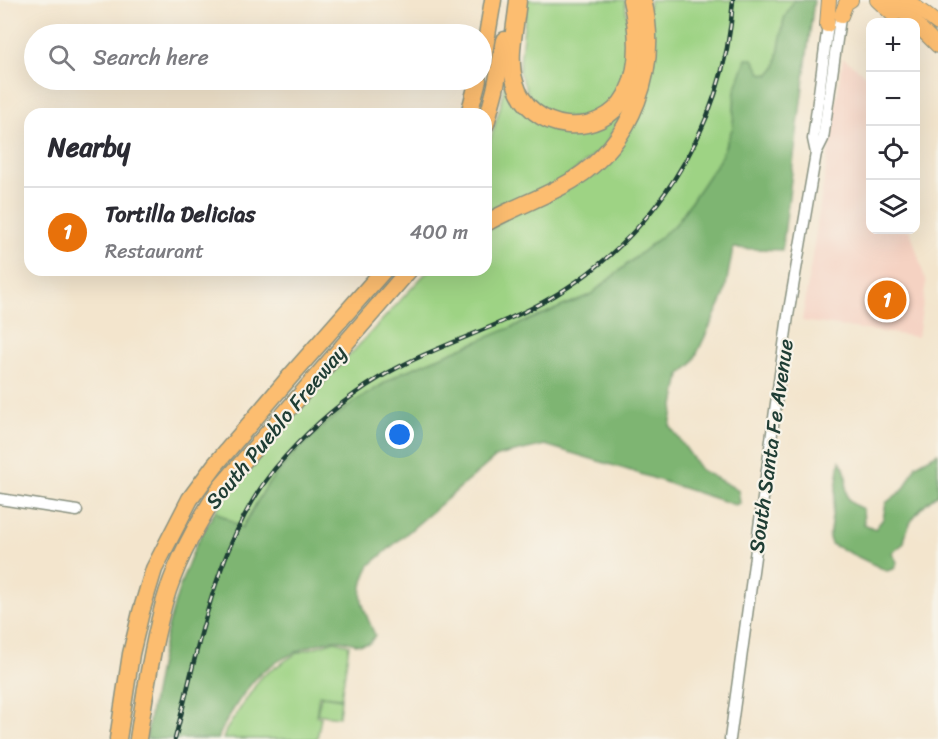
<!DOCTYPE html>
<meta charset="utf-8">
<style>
:root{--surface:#fff;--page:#f7f7f7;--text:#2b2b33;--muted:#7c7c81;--line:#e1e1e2;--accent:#1f6fb2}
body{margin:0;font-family:Sriracha,sans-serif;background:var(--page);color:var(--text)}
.controls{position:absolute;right:18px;top:18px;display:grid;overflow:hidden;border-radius:12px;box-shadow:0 6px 24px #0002}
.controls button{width:54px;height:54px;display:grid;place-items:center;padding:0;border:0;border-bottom:2px solid var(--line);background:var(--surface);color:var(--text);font:30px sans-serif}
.you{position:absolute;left:400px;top:435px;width:21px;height:21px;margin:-15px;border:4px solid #fff;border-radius:50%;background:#1a73e8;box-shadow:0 0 0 9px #1a73e833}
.badge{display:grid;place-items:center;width:39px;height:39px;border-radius:50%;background:var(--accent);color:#fff;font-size:20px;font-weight:700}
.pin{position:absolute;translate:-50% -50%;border:3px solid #fff;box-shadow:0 2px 6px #0006}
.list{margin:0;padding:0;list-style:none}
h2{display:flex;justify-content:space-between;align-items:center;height:78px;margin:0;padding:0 24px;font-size:26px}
h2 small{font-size:20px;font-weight:400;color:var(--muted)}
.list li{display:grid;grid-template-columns:39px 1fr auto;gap:18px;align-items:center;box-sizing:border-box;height:90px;padding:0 24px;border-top:2px solid var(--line)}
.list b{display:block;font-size:22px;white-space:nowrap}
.list p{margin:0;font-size:20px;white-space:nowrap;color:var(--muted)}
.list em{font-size:20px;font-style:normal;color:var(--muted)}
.icon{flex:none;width:33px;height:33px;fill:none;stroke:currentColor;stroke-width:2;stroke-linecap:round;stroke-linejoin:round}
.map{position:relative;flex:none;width:938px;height:739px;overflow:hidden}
.search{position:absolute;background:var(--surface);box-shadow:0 6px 24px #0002;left:24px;top:24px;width:468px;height:66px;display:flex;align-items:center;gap:15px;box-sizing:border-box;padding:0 21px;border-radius:33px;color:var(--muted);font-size:22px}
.panel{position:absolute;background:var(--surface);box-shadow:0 6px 24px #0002;left:24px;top:108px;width:468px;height:168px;border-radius:18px}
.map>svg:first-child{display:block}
.built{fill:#f5d2c2}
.green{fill:#9ed384;stroke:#5e885c;stroke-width:1.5}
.forest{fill:#7eb572;stroke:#4e7953;stroke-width:1.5}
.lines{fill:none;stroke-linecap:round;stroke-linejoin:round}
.minor-casing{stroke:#899180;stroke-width:13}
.major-casing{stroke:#899180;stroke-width:16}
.highway-casing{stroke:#899180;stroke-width:19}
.minor{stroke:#fff;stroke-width:10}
.major{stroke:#fcbd6f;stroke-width:14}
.highway{stroke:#fcbd6f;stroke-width:16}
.rail-casing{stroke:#1f3d34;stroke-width:4.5}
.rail{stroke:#f7f3e8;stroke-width:2;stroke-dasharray:7;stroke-linecap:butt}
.labels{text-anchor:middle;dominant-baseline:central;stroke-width:4.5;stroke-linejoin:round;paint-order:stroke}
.street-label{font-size:21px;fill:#1f3d34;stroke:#f7f3e8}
</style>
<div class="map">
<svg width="938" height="739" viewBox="0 0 938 739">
<rect width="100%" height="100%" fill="#f7f3e8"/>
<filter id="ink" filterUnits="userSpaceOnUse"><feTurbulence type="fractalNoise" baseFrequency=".0167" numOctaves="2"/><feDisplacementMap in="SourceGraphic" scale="12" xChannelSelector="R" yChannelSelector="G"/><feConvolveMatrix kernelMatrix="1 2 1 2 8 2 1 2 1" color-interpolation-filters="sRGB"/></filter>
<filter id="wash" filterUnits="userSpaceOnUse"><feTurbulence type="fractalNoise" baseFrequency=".008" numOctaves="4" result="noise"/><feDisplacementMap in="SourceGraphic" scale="24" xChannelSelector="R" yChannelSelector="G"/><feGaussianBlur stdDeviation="1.35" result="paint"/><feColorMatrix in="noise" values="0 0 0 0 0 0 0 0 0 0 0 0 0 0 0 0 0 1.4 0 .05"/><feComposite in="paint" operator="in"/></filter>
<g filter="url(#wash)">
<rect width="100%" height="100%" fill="#f3e5cd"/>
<polygon class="built" points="843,58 870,78 870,230 910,230 926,282 918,337 802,321"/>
<g class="green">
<polygon points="527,0 625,0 631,51 626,80 616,98 593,118 558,118 531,100 519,72"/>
<polygon points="650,0 794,0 784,19 776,67 769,75 761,73 735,91 733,127 720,159 676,224 590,295 401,373 357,400 324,425 292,456 267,485 242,528 215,511 270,441 425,274 430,270 486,270 486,231 619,146"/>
<polygon points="505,80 508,81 540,123 621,118 604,147 563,180 486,217 486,154 500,108"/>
<polygon points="335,641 349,645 341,698 319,695 316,716 321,717 317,739 223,739 226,730 261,677 297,653"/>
<polygon points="321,696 341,699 339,717 317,714"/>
</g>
<g class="forest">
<path d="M794 0H814L782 250 733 248 724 296 692 364 680 375 670 426 701 470 738 490 740 503 735 505 625 469 545 445 497 456 370 565C354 594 363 608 375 635L370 643C353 648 346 638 334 640 314 642 272 661 258 676 245 690 224 721 218 739H146C157 674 168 608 195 547 201 535 208 523 215 511L242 528 267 485 292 456 324 425 357 400 401 373 590 295 676 224 720 159 733 127 735 91 746 59H753L761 73 769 75 776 67 784 19Z"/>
<path d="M938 453V494C921 505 906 523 904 543L892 553 897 562 894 569 887 571 831 544 829 538 840 461C856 483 833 498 863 509L864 524 875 529 883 519 886 503 904 489 916 465Z"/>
</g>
</g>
<g filter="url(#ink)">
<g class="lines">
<defs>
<g id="minor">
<polyline points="816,153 813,139 829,17"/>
<polyline points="0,499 77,511"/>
<polyline points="730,739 788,316 816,153 823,139 841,11"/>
</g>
<g id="major">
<polyline points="877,0 892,14 896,13"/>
<polyline points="890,0 914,22"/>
<polyline points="907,0 938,24"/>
<polyline points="841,16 846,3 851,0"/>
<polyline points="916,24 938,46"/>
<polyline points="827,25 829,0"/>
</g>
<g id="highway">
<path d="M518 0C516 26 507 57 515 82 529 133 601 141 626 95 641 67 638 30 631 0"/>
<polyline points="482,65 493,0"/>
<polyline points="469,114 478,80"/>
<polyline points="486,124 495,90 505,40"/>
<path d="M486 223C514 207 545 197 573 180 633 142 660 69 643 0"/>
<polyline points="118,739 131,654 141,612 154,569 190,499 215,465 288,379 384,270"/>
<path d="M138 739C145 693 152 648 164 603 176 561 197 523 221 487L409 270"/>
</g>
</defs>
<use href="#minor" class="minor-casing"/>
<use href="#major" class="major-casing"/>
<use href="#highway" class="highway-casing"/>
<use href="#minor" class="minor"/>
<use href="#major" class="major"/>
<use href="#highway" class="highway"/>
<defs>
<path id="rail" d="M175 739C199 646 218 529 285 457 313 426 344 399 379 378 428 349 482 333 532 308 649 249 725 130 733 0"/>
</defs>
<use href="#rail" class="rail-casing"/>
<use href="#rail" class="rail"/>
</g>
</g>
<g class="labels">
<g class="street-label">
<text transform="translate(276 427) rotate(-50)">South Pueblo Freeway</text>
<text transform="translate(771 446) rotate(-82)">South Santa Fe Avenue</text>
</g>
</g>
</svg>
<div class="controls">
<button>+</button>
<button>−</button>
<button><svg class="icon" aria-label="locate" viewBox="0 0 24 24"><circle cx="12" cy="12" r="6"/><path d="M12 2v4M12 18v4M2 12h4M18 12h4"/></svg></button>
<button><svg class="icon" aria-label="layers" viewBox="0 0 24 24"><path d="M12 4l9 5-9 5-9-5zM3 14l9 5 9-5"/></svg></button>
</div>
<div class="you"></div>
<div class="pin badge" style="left:887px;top:300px;background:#e8710a">1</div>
<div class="search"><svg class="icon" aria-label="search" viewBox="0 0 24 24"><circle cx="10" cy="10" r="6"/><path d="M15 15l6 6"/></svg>Search here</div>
<section class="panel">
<h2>Nearby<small></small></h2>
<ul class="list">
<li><span class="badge" style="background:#e8710a">1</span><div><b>Tortilla Delicias</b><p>Restaurant</p></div><em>400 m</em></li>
</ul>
</section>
</div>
